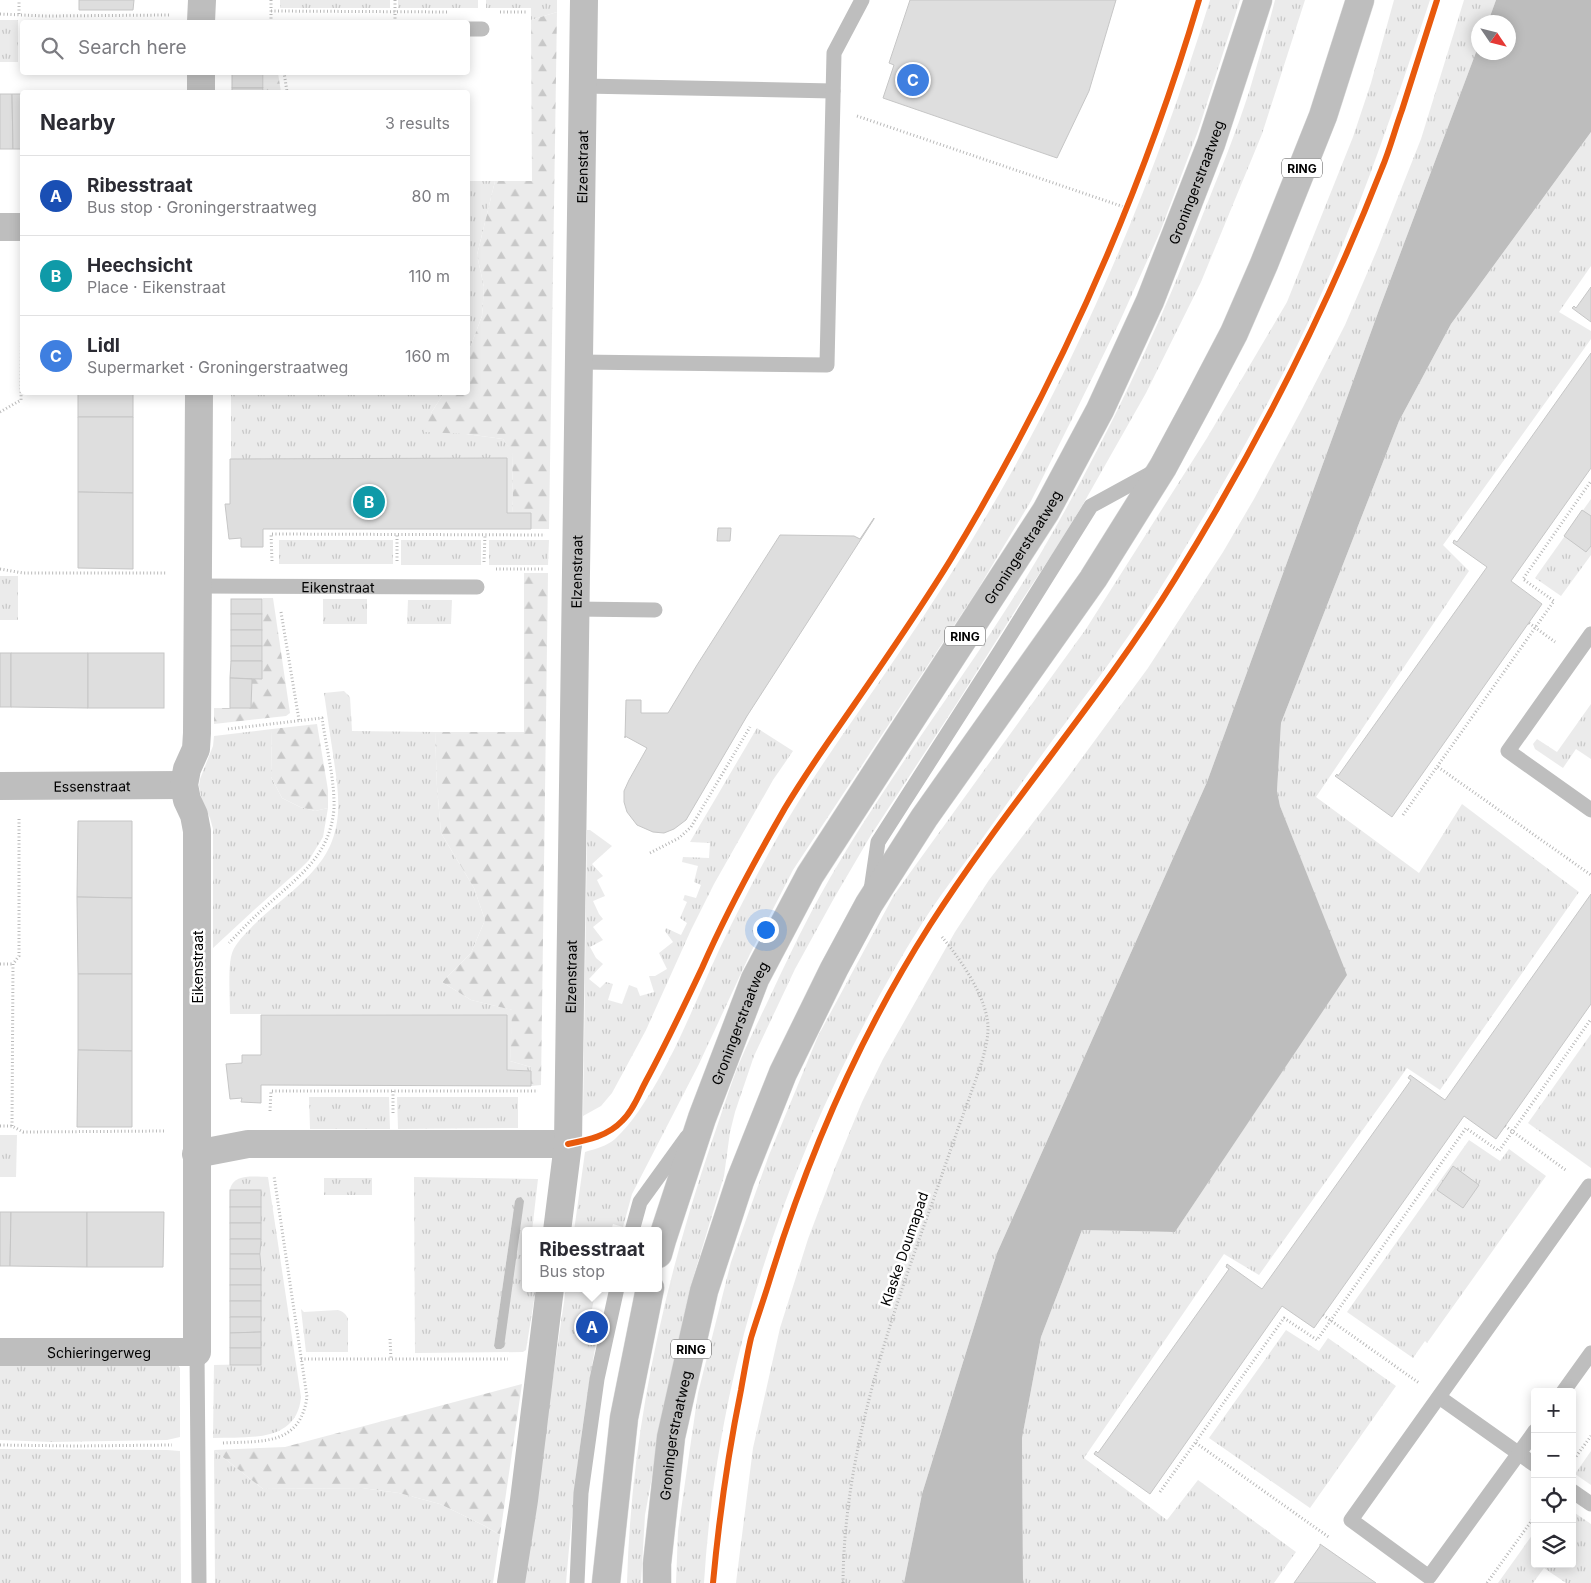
<!DOCTYPE html>
<meta charset="utf-8">
<style>
:root{--surface:#fff;--page:#f7f7f7;--text:#2b2b33;--muted:#7c7c81;--line:#e1e1e2;--accent:#595959}
body{margin:0;font-family:Inter,sans-serif;background:var(--page);color:var(--text)}
.controls{position:absolute;right:15px;bottom:15px;display:grid;overflow:hidden;border-radius:5px;box-shadow:0 2px 12px #0003}
.controls button{width:45px;height:45px;display:grid;place-items:center;padding:0;border:0;border-bottom:1px solid var(--line);background:var(--surface);color:var(--text);font:25px sans-serif}
.compass{position:absolute;left:1471px;top:15px;width:45px;height:45px;border-radius:50%;background:var(--surface);box-shadow:0 2px 12px #0003;rotate:125deg}
.you{position:absolute;left:765px;top:929px;width:18px;height:18px;margin:-12px;border:4px solid #fff;border-radius:50%;background:#1a73e8;box-shadow:0 0 0 8px #1a73e833}
.badge{display:grid;place-items:center;width:32px;height:32px;border-radius:50%;background:var(--accent);color:#fff;font-size:16px;font-weight:700}
.pin{position:absolute;translate:-50% -50%;border:2px solid #fff;box-shadow:0 1px 5px #0006}
.popup{position:absolute;left:522px;top:1227px;width:140px;height:65px;box-sizing:border-box;display:grid;place-content:center;border-radius:5px;background:var(--surface);filter:drop-shadow(0 1px 4px #0005);font-size:16px;white-space:nowrap;color:var(--muted)}
.popup b{font-size:19px;color:var(--text)}
.popup::after{content:'';position:absolute;left:50%;top:100%;margin-left:-10px;border:10px solid transparent;border-top-color:var(--surface)}
.list{margin:0;padding:0;list-style:none}
h2{display:flex;justify-content:space-between;align-items:center;height:65px;margin:0;padding:0 20px;font-size:21px}
h2 small{font-size:16px;font-weight:400;color:var(--muted)}
.list li{display:grid;grid-template-columns:32px 1fr auto;gap:15px;align-items:center;box-sizing:border-box;height:80px;padding:0 20px;border-top:1px solid var(--line)}
.list b{display:block;font-size:19px;white-space:nowrap}
.list p{margin:0;font-size:16px;white-space:nowrap;color:var(--muted)}
.list em{font-size:16px;font-style:normal;color:var(--muted)}
.icon{flex:none;width:28px;height:28px;fill:none;stroke:currentColor;stroke-width:2;stroke-linecap:round;stroke-linejoin:round}
.map{position:relative;flex:none;width:1591px;height:1583px;overflow:hidden}
.search{position:absolute;background:var(--surface);box-shadow:0 2px 12px #0003;left:20px;top:20px;width:450px;height:55px;display:flex;align-items:center;gap:12px;box-sizing:border-box;padding:0 18px;border-radius:5px;color:var(--muted);font-size:19px}
.panel{position:absolute;background:var(--surface);box-shadow:0 2px 12px #0003;left:20px;top:90px;width:450px;height:305px;border-radius:5px}
.map>svg:first-child{display:block}
.grass{fill:url(#grass-tufts);fill-rule:evenodd}
.forest{fill:url(#forest-firs)}
.water{fill:#bdbdbd}
.building{fill:#dedede;stroke:#c6c6c6}
.lines{fill:none;stroke-linecap:round;stroke-linejoin:round}
.primary-casing{stroke:#dbdbdb;stroke-width:29}
.path{stroke:#b9b9b9;stroke-width:3;stroke-dasharray:1 2.5;stroke-linecap:butt}
.lane{stroke:#bebebe;stroke-width:15}
.street{stroke:#bebebe;stroke-width:28}
.primary{stroke:#bebebe;stroke-width:28}
.cycleway-casing{stroke:#fff;stroke-width:9}
.cycleway{stroke:#e8590c;stroke-width:6}
.labels{text-anchor:middle;dominant-baseline:central;stroke-width:5;stroke-linejoin:round;paint-order:stroke}
.shield{fill:#fff;stroke:#4c4c4c;stroke-width:1}
.shield-label{font-size:12px;font-weight:bold;fill:#000}
.street-label{font-size:14px;fill:#000;stroke:#fff}
</style>
<div class="map">
<svg width="1591" height="1583" viewBox="0 0 1591 1583">
<defs>
<pattern id="grass-tufts" width="24" height="20" patternUnits="userSpaceOnUse" patternTransform="scale(1.25)"><rect width="24" height="20" fill="#ebebeb"/><path d="M3 7l-1-3M5 7V3M7 7l1-3M15 17l-1-3M17 17v-4M19 17l1-3" fill="none" stroke="#c8c8c8"/></pattern>
<pattern id="forest-firs" width="22" height="20" patternUnits="userSpaceOnUse" patternTransform="scale(1.25)"><rect width="22" height="20" fill="#ebebeb"/><path d="M5 1l3.5 6h-7zM16 11l3.5 6h-7z" fill="#c8c8c8"/></pattern>
</defs>
<rect width="100%" height="100%" fill="#fff"/>
<g class="grass">
<rect x="280" y="0" width="110" height="8"/>
<rect x="398" y="0" width="80" height="8"/>
<polygon points="486,0 557,0 557,12 531,20 531,8 486,8"/>
<path d="M1210 0H1240L1198 131 1160 232 1120 321 1074 415 1031 501 978 589 793 870 750 954 699 1064 632 1194 623 1227 613 1224 611 1231H574L585 1152C595 1149 607 1146 615 1139 633 1122 645 1102 658 1080 682 1038 699 993 720 948 736 914 754 880 772 847 809 779 856 717 899 653 935 600 970 545 1002 489 1090 335 1158 169 1210 0Z"/>
<path d="M1275 0H1305L1262 134 1201 282 1146 393 1082 506 1053 553 1022 600 959 700 871 835 833 900 795 969 754 1056 735 1112 730 1132 724 1176 690 1288 670 1379 645 1515 641 1583H627C631 1432 664 1283 712 1141 722 1113 730 1085 741 1059 749 1040 758 1022 767 1003 784 967 801 930 821 894 887 775 973 669 1042 551 1105 443 1158 330 1203 214 1219 174 1236 133 1249 92 1258 62 1267 31 1275 0Z"/>
<path d="M1394 0H1430C1404 78 1378 157 1347 234 1300 351 1237 463 1171 571 1134 632 1091 688 1049 745 1025 778 1001 812 977 846 958 872 938 898 921 925 798 1122 718 1351 704 1583H676L678 1531 698 1393 731 1262 769 1155 818 1036 894 895 1086 629 1207 438 1287 302 1353 137 1371 83Z"/>
<polygon points="1464,0 1496,0 1488,22 1478,22 1478,47 1379,310 1207,782 997,1253 922,1494 904,1583 736,1583 753,1448 780,1328 808,1239 836,1165 862,1102 883,1059 955,932 989,880 1068,777 1148,668 1223,552 1254,499 1302,409 1345,325 1377,250 1421,139"/>
<rect x="0" y="20" width="18" height="42"/>
<polygon points="1591,132 1591,266 1559,312 1591,331 1591,339 1443,545 1469,571 1316,797 1419,873 1462,804 1579,892 1440,1090 1407,1068 1259,1275 1224,1254 1084,1458 1167,1520 1198,1480 1296,1552 1274,1583 1023,1583 1022,1438 1041,1337 1082,1230 1175,1232 1346,975 1280,806 1277,791 1281,723 1399,421 1451,324"/>
<polygon points="468,181 495,181 477,255 484,287 482,316 468,353"/>
<polygon points="231,393 444,393 431,413 466,434 503,439 512,451 513,500 512,513 507,513 507,458 231,459"/>
<polygon points="1591,499 1591,555 1561,596 1535,578"/>
<rect x="279" y="540" width="114" height="24"/>
<rect x="401" y="540" width="80" height="25"/>
<polygon points="489,540 549,540 548,565 489,565"/>
<rect x="0" y="576" width="18" height="44"/>
<rect x="323" y="599" width="44" height="25"/>
<polygon points="408,600 452,600 451,624 407,624"/>
<path d="M344 691 350 697 352 731 435 732 437 787 441 833 474 888 485 920 471 953 442 982 471 1000 513 1010 510 1061 531 1067V1071L507 1070V1015L230 1014C230 999 228 971 231 957 233 946 242 937 250 929 276 901 319 877 332 841 343 813 337 782 333 754 330 734 327 714 324 693Z"/>
<polygon points="1591,704 1591,759 1576,749 1563,768 1535,749 1533,744 1537,739 1557,752"/>
<polygon points="757,728 793,751 773,780 714,884 691,930 646,1030 612,1093 601,1106 583,1116 587,830 590,830 612,846 592,864 603,876 597,880 605,896 593,901 599,914 603,919 593,927 603,940 590,947 596,958 603,964 589,979 600,988 606,982 613,984 608,1000 622,1004 629,985 637,988 640,996 654,992 649,976 655,976 667,969 659,953 673,942 665,931 666,928 681,935 687,923 680,918 687,902 683,900 685,895 696,898 701,885 694,882 698,866 682,862 683,857 709,858 710,843 690,842"/>
<polygon points="272,729 271,777 282,798 300,807 315,811 328,808 323,837 309,860 299,870 254,910 213,948 213,829 210,818 202,801 199,786 200,779 213,746 214,736"/>
<polygon points="1591,1034 1591,1168 1528,1123"/>
<polygon points="309,1097 389,1097 390,1129 310,1129"/>
<polygon points="397,1097 518,1097 518,1128 398,1129"/>
<polygon points="0,1135 17,1135 16,1177 0,1177"/>
<polygon points="1469,1140 1500,1161 1509,1149 1546,1176 1427,1343 1425,1341 1413,1358 1347,1312"/>
<path d="M268 1177 301 1397C297 1443 248 1437 213 1438L214 1365 261 1364V1191L230 1190C233 1173 255 1177 268 1177Z"/>
<path d="M414 1177 538 1179 532 1231H526V1288H536L526 1350 523 1352 415 1353ZM515 1201 496 1349 494 1346Z"/>
<rect x="324" y="1178" width="48" height="17"/>
<path d="M566 1288H596L588 1330 598 1333C582 1416 573 1499 566 1583H523Z"/>
<path d="M301 1309 304 1312 338 1310C344 1312 346 1314 348 1319V1352H306Z"/>
<polygon points="1286,1330 1319,1351 1328,1338 1396,1386 1310,1508 1209,1438"/>
<polygon points="0,1364 178,1365 180,1368 180,1437 167,1440 52,1442 0,1440"/>
<polygon points="0,1449 167,1450 180,1451 181,1583 0,1583"/>
<polygon points="214,1450 263,1489 362,1488 399,1493 440,1504 485,1526 500,1535 493,1583 215,1583"/>
<polygon points="1591,1451 1591,1485 1575,1474"/>
<polygon points="1572,1511 1591,1524 1591,1583 1566,1583 1544,1568 1533,1583 1498,1583 1535,1531 1535,1564 1572,1564"/>
</g>
<g class="forest">
<polygon points="557,12 549,529 531,529 531,513 512,513 513,500 512,452 503,439 466,434 424,432 431,413 444,393 468,392 468,353 482,316 484,287 477,255 495,181 532,181 531,20"/>
<polygon points="264,73 278,73 281,92 264,92"/>
<polygon points="524,573 548,573 541,1085 531,1086 531,1067 510,1061 512,1010 471,1000 442,982 471,953 485,920 474,888 441,833 437,787 435,732 524,732"/>
<polygon points="263,598 273,598 290,713 286,716 214,724 214,708 251,708 252,679 262,679"/>
<polygon points="317,724 328,790 328,808 315,811 300,807 282,798 271,777 272,729"/>
<polygon points="522,1384 500,1535 485,1526 440,1504 399,1493 362,1488 263,1489 214,1450 285,1447"/>
</g>
<g class="water">
<polygon points="1496,0 1591,0 1591,132 1451,324 1399,421 1281,723 1277,791 1280,806 1347,975 1175,1232 1082,1230 1041,1337 1022,1438 1023,1583 904,1583 922,1494 997,1253 1207,782 1379,310 1478,47 1478,52 1508,52 1508,22 1488,22"/>
<polygon points="521,1197 524,1201 504,1347 501,1349 496,1349 494,1346 515,1201 517,1198"/>
</g>
<g class="building">
<polygon points="79,0 134,0 133,10 79,10"/>
<polygon points="910,0 1116,0 1089,91 1057,158 883,98 894,65 889,63"/>
<polygon points="263,72 263,88 232,88 232,73"/>
<rect x="232" y="88" width="31" height="4"/>
<polygon points="0,94 12,94 13,149 0,149"/>
<polygon points="12,94 22,94 22,149 13,149"/>
<polygon points="1591,287 1591,322 1572,308 1574,306 1576,308"/>
<polygon points="1591,353 1591,468 1511,581 1542,604 1392,817 1335,776 1337,774 1338,776 1487,567 1453,543 1454,540 1457,542"/>
<rect x="78" y="392" width="55" height="25"/>
<polygon points="78,417 133,417 133,493 78,492"/>
<polygon points="507,458 507,513 531,513 531,529 263,529 263,547 241,547 241,538 229,539 225,504 230,504 230,459"/>
<polygon points="78,492 133,493 133,569 78,568"/>
<polygon points="1582,510 1591,516 1591,546 1586,552 1564,536"/>
<polygon points="874,518 874,519 747,716 686,820 674,829 664,833 653,832 637,825 627,812 624,802 624,791 629,780 647,748 625,736 625,738 626,700 641,700 641,713 668,713 697,665 780,535 854,536 860,539"/>
<polygon points="718,528 731,528 730,541 717,541"/>
<rect x="231" y="599" width="31" height="15"/>
<rect x="231" y="614" width="31" height="16"/>
<rect x="231" y="630" width="31" height="16"/>
<rect x="231" y="646" width="31" height="15"/>
<rect x="0" y="653" width="11" height="54"/>
<polygon points="11,653 88,653 88,708 11,707"/>
<rect x="88" y="653" width="76" height="55"/>
<polygon points="231,661 262,661 262,679 230,678"/>
<polygon points="230,678 252,679 251,708 230,708"/>
<polygon points="78,821 132,821 132,898 77,897"/>
<polygon points="1591,894 1591,1004 1496,1139 1464,1116 1314,1328 1282,1306 1150,1494 1094,1454 1096,1451 1098,1453 1229,1269 1226,1267 1227,1264 1262,1289 1411,1080 1408,1078 1410,1075 1445,1100"/>
<polygon points="77,897 132,898 132,974 78,974"/>
<polygon points="78,974 132,974 132,1051 78,1050"/>
<polygon points="261,1015 507,1015 507,1070 531,1071 531,1086 261,1085 261,1103 241,1102 242,1098 230,1099 226,1064 242,1063 242,1055 261,1055"/>
<polygon points="78,1050 132,1051 132,1127 77,1127"/>
<polygon points="1453,1166 1479,1185 1463,1208 1437,1190"/>
<rect x="230" y="1190" width="31" height="17"/>
<rect x="230" y="1207" width="31" height="16"/>
<polygon points="0,1212 11,1212 10,1266 0,1266"/>
<polygon points="11,1212 87,1212 87,1267 10,1266"/>
<polygon points="87,1212 164,1212 163,1267 87,1267"/>
<rect x="230" y="1223" width="31" height="16"/>
<polygon points="230,1239 261,1239 260,1254 230,1254"/>
<polygon points="230,1254 260,1254 261,1269 230,1269"/>
<rect x="230" y="1269" width="31" height="16"/>
<rect x="230" y="1285" width="31" height="16"/>
<rect x="230" y="1301" width="31" height="16"/>
<polygon points="230,1317 261,1317 261,1332 230,1333"/>
<polygon points="261,1332 261,1348 230,1348 230,1333"/>
<rect x="230" y="1348" width="31" height="17"/>
<polygon points="1320,1544 1376,1583 1294,1583 1320,1546"/>
</g>
<g class="lines">
<defs>
<g id="primary">
<path id="s5" d="M658 1254 662 1240 702 1118 755 979 810 875 1046 511 1100 410 1150 301 1211 144 1258 0"/>
<polyline points="606,1583 624,1418 650,1288"/>
<path id="s6" d="M657 1583V1564L671 1437 704 1291 740 1181 783 1073 834 969 869 904 924 818 1093 579 1163 467 1199 400 1234 333 1264 264 1323 116 1360 0"/>
</g>
</defs>
<use href="#primary" class="primary-casing"/>
<g class="path">
<polyline points="271,0 271,22"/>
<polyline points="395,0 395,22"/>
<polyline points="271,11 449,12"/>
<polyline points="500,12 527,12"/>
<polyline points="0,14 45,16 169,15"/>
<polyline points="19,14 19,0"/>
<polyline points="284,72 287,92"/>
<polyline points="857,116 1127,208"/>
<polyline points="0,412 21,400 22,274"/>
<polyline points="272,561 271,534 545,535"/>
<polyline points="397,561 397,535"/>
<polyline points="484,562 485,535"/>
<polyline points="0,569 23,573 167,573"/>
<polyline points="496,569 545,569"/>
<polyline points="281,612 299,720"/>
<polyline points="1529,623 1555,642"/>
<path d="M228 729 322 718C326 746 335 781 334 809 330 853 303 873 273 900 257 914 243 928 229 943"/>
<polyline points="1438,767 1591,875"/>
<polyline points="1403,815 1554,601 1523,579 1591,481"/>
<polyline points="650,853 679,838 691,827 750,727"/>
<polyline points="0,964 13,964"/>
<polyline points="393,1091 393,1113"/>
<polyline points="270,1111 271,1091 538,1091"/>
<polyline points="0,1126 12,1126 23,1132 166,1131"/>
<polyline points="12,1126 13,964 19,956 19,819"/>
<polyline points="1505,1126 1567,1171"/>
<polyline points="1323,1315 1419,1383"/>
<polyline points="390,1339 391,1359"/>
<polyline points="301,1359 508,1359"/>
<path d="M223 1443C262 1441 300 1446 307 1397L274 1176"/>
<polyline points="1196,1443 1330,1538"/>
<polyline points="0,1445 76,1446 172,1445"/>
<polyline points="1572,1462 1591,1436"/>
<polyline points="1160,1492 1284,1318 1317,1340 1466,1128 1499,1151 1591,1019"/>
<path d="M843 1583C844 1448 891 1318 936 1192 947 1160 958 1128 970 1096 977 1075 987 1052 988 1030 989 1000 961 960 942 937"/>
<polyline points="1487,1583 1535,1516"/>
</g>
<g class="lane">
<polyline points="468,29 482,29"/>
<polyline points="583,86 833,91"/>
<polyline points="579,362 827,365 834,53 862,0"/>
<path id="s1" d="M198 586 477 587"/>
<polyline points="575,609 655,610"/>
<polyline points="1591,634 1508,751 1591,810"/>
<polyline points="871,890 878,842 1001,650 1091,506 1155,471"/>
<polyline points="632,1231 640,1202 687,1137"/>
<polyline points="197,1352 199,1583"/>
<polyline points="1563,1392 1591,1353"/>
<polyline points="1439,1397 1535,1465"/>
<polyline points="1535,1431 1429,1577 1351,1520 1589,1186 1591,1188"/>
<polyline points="1572,1491 1591,1504"/>
<polyline points="577,1583 581,1493 597,1379 617,1288"/>
</g>
<g class="street">
<polyline points="201,22 202,0"/>
<polyline points="201,92 201,72"/>
<polyline points="0,227 22,227"/>
<path id="s2" d="M0 786 184 785"/>
<polyline points="196,1154 248,1144 568,1144"/>
<path id="s3" d="M557 1231 568 1144 584 0"/>
<path id="s4" d="M0 1352H197V831L194 815 187 800 184 785 187 769 196 749 197 733 199 392"/>
<polyline points="511,1583 524,1500 550,1288"/>
</g>
<use href="#primary" class="primary"/>
<defs>
<g id="cycleway">
<path d="M568 1144C588 1140 608 1136 622 1121 633 1111 639 1094 646 1081 666 1044 684 1006 702 968 726 913 755 860 785 808 802 780 821 752 840 725 878 670 916 616 951 559 1057 384 1141 196 1199 0"/>
<path d="M713 1583C719 1518 728 1454 741 1390 744 1373 747 1355 751 1338 757 1318 764 1299 770 1279 808 1155 860 1035 930 925 1006 806 1101 699 1175 579 1256 448 1326 311 1382 168 1390 149 1395 129 1402 110 1414 73 1425 37 1437 0"/>
</g>
</defs>
<use href="#cycleway" class="cycleway-casing"/>
<use href="#cycleway" class="cycleway"/>
</g>
<g class="labels">
<g class="shield">
<rect x="1282" y="158.5" width="40" height="19" rx="4"/>
<rect x="945" y="626.5" width="40" height="19" rx="4"/>
<rect x="671" y="1339.5" width="40" height="19" rx="4"/>
</g>
<g class="shield-label">
<text x="1302" y="168">RING</text>
<text x="965" y="636">RING</text>
<text x="691" y="1349">RING</text>
</g>
<g class="street-label">
<text stroke="none"><textPath href="#s3" startOffset="1065">Elzenstraat</textPath></text>
<text stroke="none"><textPath href="#s5" startOffset="1205">Groningerstraatweg</textPath></text>
<text stroke="none"><textPath href="#s5" startOffset="800">Groningerstraatweg</textPath></text>
<text stroke="none"><textPath href="#s3" startOffset="660">Elzenstraat</textPath></text>
<text stroke="none"><textPath href="#s1" startOffset="140">Eikenstraat</textPath></text>
<text stroke="none"><textPath href="#s2" startOffset="92">Essenstraat</textPath></text>
<text transform="translate(197 967) rotate(-90)">Eikenstraat</text>
<text stroke="none"><textPath href="#s3" startOffset="255">Elzenstraat</textPath></text>
<text stroke="none"><textPath href="#s5" startOffset="245">Groningerstraatweg</textPath></text>
<text transform="translate(904 1249) rotate(-71)">Klaske Doumapad</text>
<text stroke="none"><textPath href="#s4" startOffset="99">Schieringerweg</textPath></text>
<text stroke="none"><textPath href="#s6" startOffset="149">Groningerstraatweg</textPath></text>
</g>
</g>
</svg>
<div class="controls">
<button>+</button>
<button>−</button>
<button><svg class="icon" aria-label="locate" viewBox="0 0 24 24"><circle cx="12" cy="12" r="6"/><path d="M12 2v4M12 18v4M2 12h4M18 12h4"/></svg></button>
<button><svg class="icon" aria-label="layers" viewBox="0 0 24 24"><path d="M12 4l9 5-9 5-9-5zM3 14l9 5 9-5"/></svg></button>
</div>
<svg class="compass" viewBox="-18 -18 36 36"><path d="M0-13l5 13h-10z" fill="#e53935"/><path d="M0 13l5-13h-10z" fill="#7c7c81"/></svg>
<div class="you"></div>
<div class="pin badge" style="left:592px;top:1327px;background:#1a4fb4">A</div>
<div class="popup"><b>Ribesstraat</b>Bus stop</div>
<div class="pin badge" style="left:369px;top:502px;background:#0f9aa8">B</div>
<div class="pin badge" style="left:913px;top:80px;background:#3f7fe0">C</div>
<div class="search"><svg class="icon" aria-label="search" viewBox="0 0 24 24"><circle cx="10" cy="10" r="6"/><path d="M15 15l6 6"/></svg>Search here</div>
<section class="panel">
<h2>Nearby<small>3 results</small></h2>
<ul class="list">
<li><span class="badge" style="background:#1a4fb4">A</span><div><b>Ribesstraat</b><p>Bus stop · Groningerstraatweg</p></div><em>80 m</em></li>
<li><span class="badge" style="background:#0f9aa8">B</span><div><b>Heechsicht</b><p>Place · Eikenstraat</p></div><em>110 m</em></li>
<li><span class="badge" style="background:#3f7fe0">C</span><div><b>Lidl</b><p>Supermarket · Groningerstraatweg</p></div><em>160 m</em></li>
</ul>
</section>
</div>
